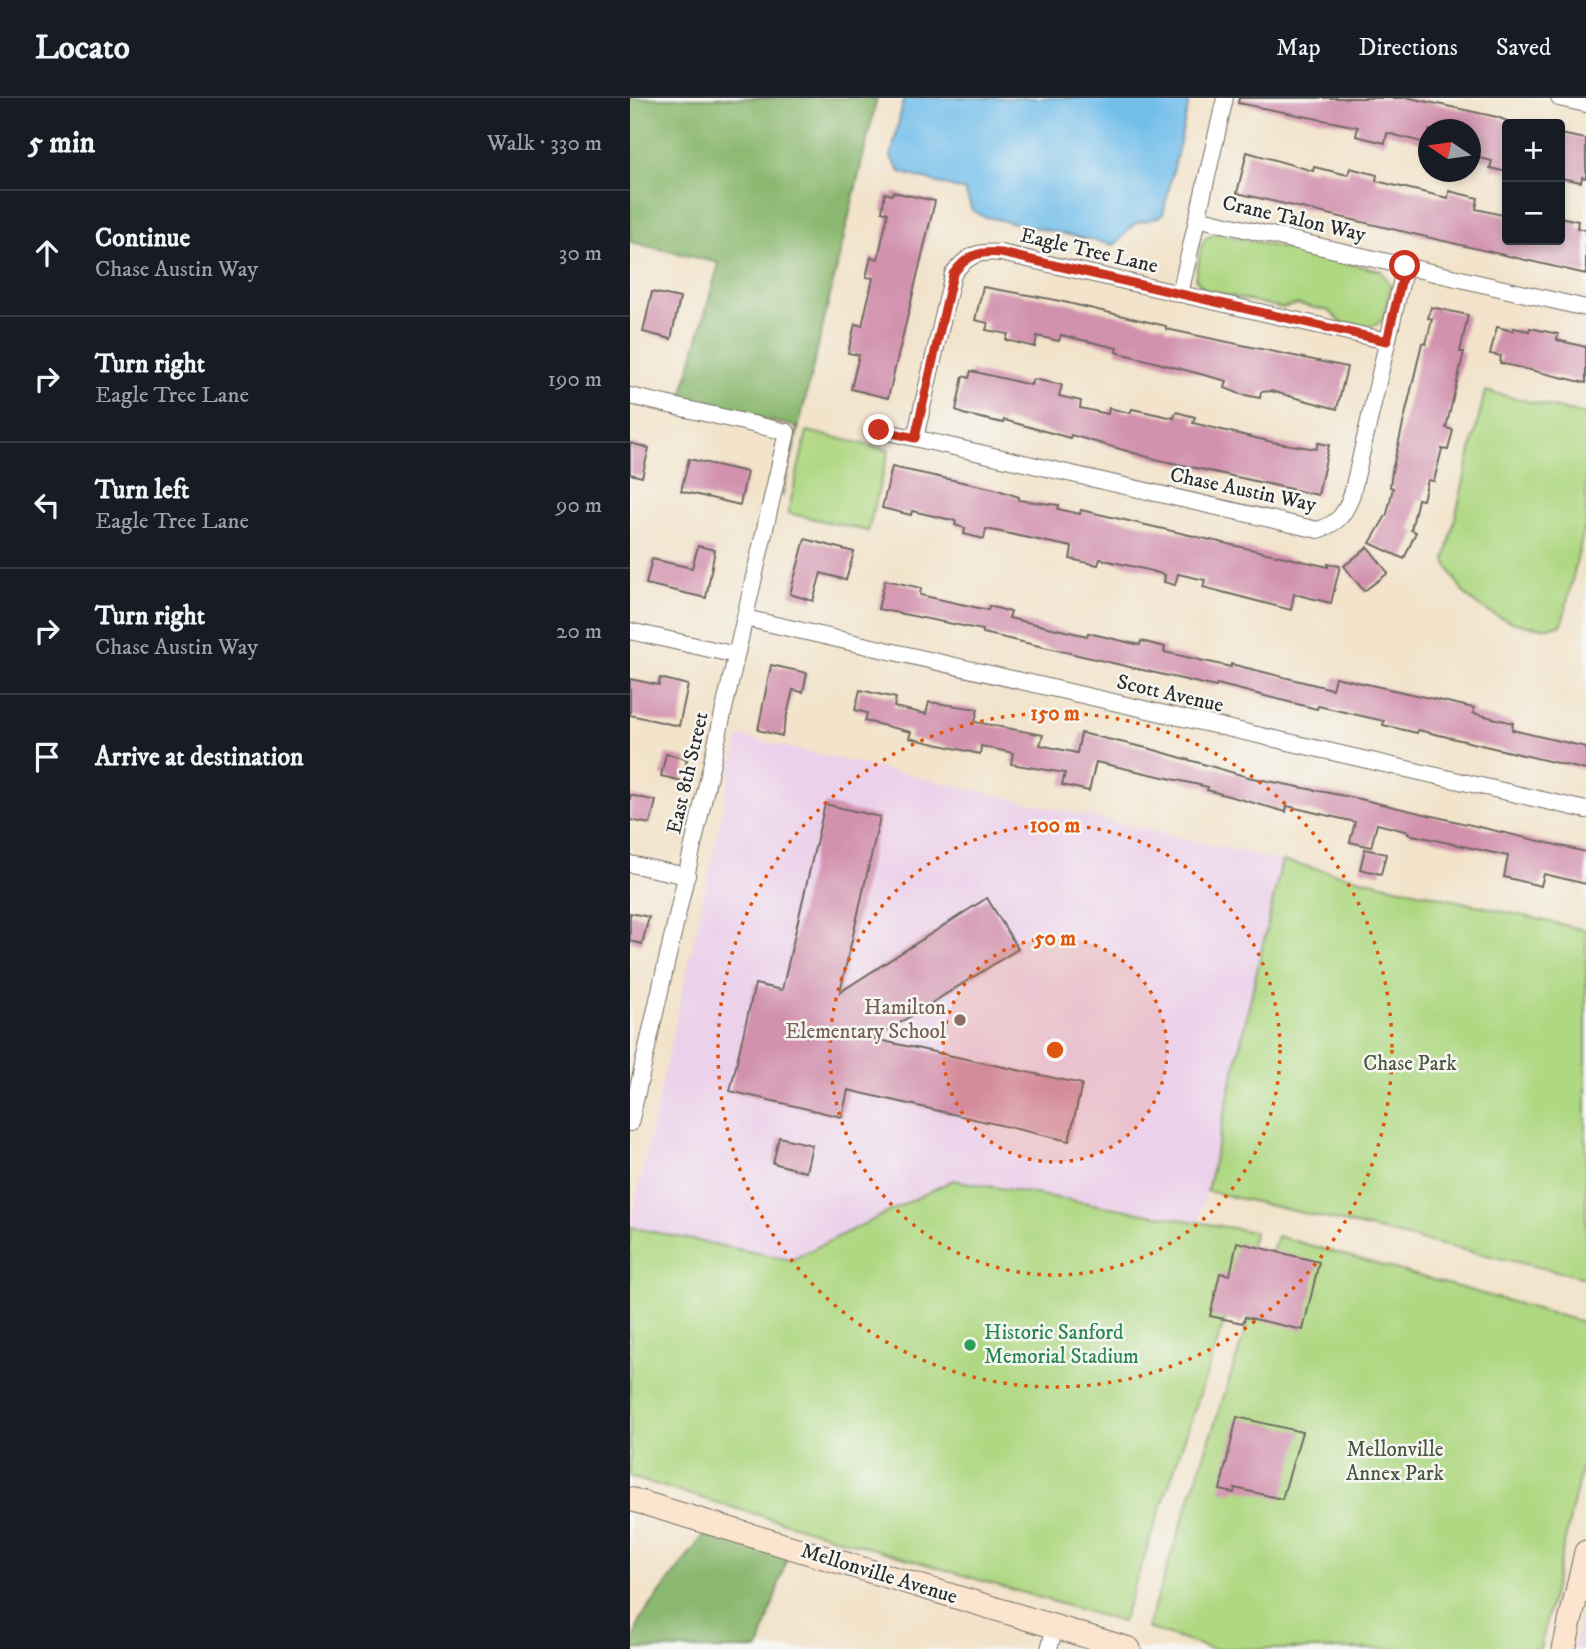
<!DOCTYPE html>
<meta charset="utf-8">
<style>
:root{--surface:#171b24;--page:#242831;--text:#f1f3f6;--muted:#9ea1a6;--line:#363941}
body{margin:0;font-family:"IM FELL DW Pica",serif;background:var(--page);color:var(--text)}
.controls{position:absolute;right:21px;top:21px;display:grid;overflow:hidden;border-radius:7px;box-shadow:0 4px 10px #0003}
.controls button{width:63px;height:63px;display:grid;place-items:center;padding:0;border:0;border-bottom:2px solid var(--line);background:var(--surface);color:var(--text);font:35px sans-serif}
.compass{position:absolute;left:788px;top:21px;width:63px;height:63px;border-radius:50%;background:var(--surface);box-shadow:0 4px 10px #0003;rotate:283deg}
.stop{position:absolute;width:21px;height:21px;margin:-16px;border:5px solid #c8321e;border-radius:50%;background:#fff}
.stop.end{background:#c8321e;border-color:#fff;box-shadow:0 2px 7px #0008}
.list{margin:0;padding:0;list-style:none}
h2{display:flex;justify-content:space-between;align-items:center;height:91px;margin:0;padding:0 28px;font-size:30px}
h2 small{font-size:23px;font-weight:400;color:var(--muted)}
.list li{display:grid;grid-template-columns:46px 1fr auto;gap:21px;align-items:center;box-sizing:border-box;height:126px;padding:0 28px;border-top:2px solid var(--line)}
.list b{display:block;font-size:26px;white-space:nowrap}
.list p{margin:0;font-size:23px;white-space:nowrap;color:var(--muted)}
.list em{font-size:23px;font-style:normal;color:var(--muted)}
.icon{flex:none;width:38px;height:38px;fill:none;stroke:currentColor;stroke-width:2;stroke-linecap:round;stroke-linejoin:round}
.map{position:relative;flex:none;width:956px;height:1551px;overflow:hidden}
header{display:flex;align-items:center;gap:42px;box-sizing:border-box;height:98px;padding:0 35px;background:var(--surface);border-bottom:2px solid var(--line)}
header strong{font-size:33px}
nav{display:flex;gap:38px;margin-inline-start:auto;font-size:24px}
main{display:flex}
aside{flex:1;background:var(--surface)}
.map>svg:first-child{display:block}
.built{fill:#ecd1ea}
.green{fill:#afd882;stroke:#6d8256;stroke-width:2}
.forest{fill:#8bb870;stroke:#5b724e;stroke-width:2}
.water{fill:#71beeb;stroke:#4e748b;stroke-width:2}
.building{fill:#d291ad}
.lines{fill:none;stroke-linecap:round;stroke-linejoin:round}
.street-casing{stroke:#716b63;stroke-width:18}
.secondary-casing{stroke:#716b63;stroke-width:25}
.street{stroke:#fff;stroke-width:16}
.secondary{stroke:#fce5cf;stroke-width:23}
.route{stroke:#c8321e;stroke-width:9}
.ring{fill:none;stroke:#df570e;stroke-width:3.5;stroke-dasharray:3.5 7}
.education-dot{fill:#8d6e63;stroke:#f6f6f2;stroke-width:2.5}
.leisure-dot{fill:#2e9e5b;stroke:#f6f6f2;stroke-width:2.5}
.labels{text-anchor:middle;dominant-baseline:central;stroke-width:5;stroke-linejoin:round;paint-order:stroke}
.street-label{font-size:21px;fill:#2b2b2b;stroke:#f6f6f2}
.education-label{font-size:21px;fill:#785e54;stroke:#f6f6f2;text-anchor:end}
.park-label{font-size:21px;fill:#4c5641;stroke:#f6f6f2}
.leisure-label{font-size:21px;fill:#27864d;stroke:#f6f6f2;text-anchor:start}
.centre{fill:#df570e;stroke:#f6f6f2;stroke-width:3.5}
.ring-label{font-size:21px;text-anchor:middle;font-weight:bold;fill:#df570e;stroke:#f6f6f2;stroke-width:5;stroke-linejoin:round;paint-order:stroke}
</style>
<header>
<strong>Locato</strong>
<nav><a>Map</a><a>Directions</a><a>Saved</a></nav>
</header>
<main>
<aside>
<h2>5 min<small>Walk · 330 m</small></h2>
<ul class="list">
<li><svg class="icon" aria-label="ahead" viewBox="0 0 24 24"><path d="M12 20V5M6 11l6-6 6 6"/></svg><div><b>Continue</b><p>Chase Austin Way</p></div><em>30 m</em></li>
<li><svg class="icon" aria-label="right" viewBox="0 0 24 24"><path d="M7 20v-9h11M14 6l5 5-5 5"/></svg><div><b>Turn right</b><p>Eagle Tree Lane</p></div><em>190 m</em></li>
<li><svg class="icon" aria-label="left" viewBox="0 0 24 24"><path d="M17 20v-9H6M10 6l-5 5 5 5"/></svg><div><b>Turn left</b><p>Eagle Tree Lane</p></div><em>90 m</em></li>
<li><svg class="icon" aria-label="right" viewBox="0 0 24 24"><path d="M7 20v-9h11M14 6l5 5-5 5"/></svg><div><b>Turn right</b><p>Chase Austin Way</p></div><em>20 m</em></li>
<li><svg class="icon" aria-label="arrive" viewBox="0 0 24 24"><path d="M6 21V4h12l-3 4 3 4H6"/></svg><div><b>Arrive at destination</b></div></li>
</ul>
</aside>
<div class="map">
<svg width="956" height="1551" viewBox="0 0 956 1551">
<rect width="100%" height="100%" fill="#f6f6f2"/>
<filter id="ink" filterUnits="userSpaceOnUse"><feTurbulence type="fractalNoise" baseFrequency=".0143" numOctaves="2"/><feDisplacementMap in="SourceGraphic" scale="14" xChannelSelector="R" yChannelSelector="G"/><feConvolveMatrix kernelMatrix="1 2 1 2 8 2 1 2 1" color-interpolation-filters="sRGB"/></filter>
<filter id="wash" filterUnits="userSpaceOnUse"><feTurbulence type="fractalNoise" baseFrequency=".00686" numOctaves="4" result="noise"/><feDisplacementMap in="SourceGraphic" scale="28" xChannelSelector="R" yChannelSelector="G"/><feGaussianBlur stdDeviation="1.57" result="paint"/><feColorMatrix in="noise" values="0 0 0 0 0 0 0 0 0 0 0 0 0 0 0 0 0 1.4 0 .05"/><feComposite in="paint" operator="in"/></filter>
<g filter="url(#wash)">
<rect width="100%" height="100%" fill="#f2e3ca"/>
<g class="built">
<polygon points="109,638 652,763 569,1122 323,1082 161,1162 0,1129"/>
<polygon points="956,1493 956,1551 943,1551"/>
</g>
<g class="green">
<polygon points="586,135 751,173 761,188 754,218 748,226 736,230 711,224 699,213 668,206 652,210 575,192 565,180 572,146 575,141"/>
<path d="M855 293 956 317V432L954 431 932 526C904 536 861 520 839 500 829 491 822 475 815 463Z"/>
<polygon points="177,333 259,352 238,433 158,415"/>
<polygon points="652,763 956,832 956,1180 577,1093"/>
<polygon points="323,1082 625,1134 492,1524 0,1379 0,1129 161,1162"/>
<polygon points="647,1138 956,1225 956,1350 910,1551 582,1551 517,1530"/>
</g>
<g class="forest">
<polygon points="0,0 247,0 152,399 167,329 51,302 89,165 0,144"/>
<polygon points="78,1432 158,1456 129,1551 2,1551 9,1523"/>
</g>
<path class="water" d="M274 0H560L533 116C524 124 514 120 505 126 495 133 494 140 484 147L352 118 342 112 335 93 270 74 261 59Z"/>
<g id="blocks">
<g class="building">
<polygon points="609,0 780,0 867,19 877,23 877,74 860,70 862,63 841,58 841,32 799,32 799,46 757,35 755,45 726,38 728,29 608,5"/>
<polygon points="930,36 956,41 956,80 952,79 951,84 930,80"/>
<polygon points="617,54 683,73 684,69 718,77 720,70 747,77 746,83 818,100 819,93 848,100 846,111 877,118 874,142 930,142 930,119 948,123 947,130 956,132 956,176 607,95"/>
<polygon points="263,94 305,103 258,300 221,291 229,257 218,255 225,226 232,228 243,180 236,179 241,159 248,161 258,115 252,113 255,95 262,97"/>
<polygon points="353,189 421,201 536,228 536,231 717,269 707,311 641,293 631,294 630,300 610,296 595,290 597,283 486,254 487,250 431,237 429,243 407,238 405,249 376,242 378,236 356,232 358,225 345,222"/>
<polygon points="22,194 50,200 41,241 13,234"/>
<polygon points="801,209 838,217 830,254 834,254 816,330 823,332 818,352 812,351 804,383 798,382 793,402 788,401 781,432 786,434 774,461 740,445 757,416 763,390 760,389 762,373 792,245 796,246 802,221 798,220"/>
<polygon points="867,229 883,233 884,230 899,233 900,230 928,236 927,242 956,249 956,285 870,265 871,258 860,256"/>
<polygon points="341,273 401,287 403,281 432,287 429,298 451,303 450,310 478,316 479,310 500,315 502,311 544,320 546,314 565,319 563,325 642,344 686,351 688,345 699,347 688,397 525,361 441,337 440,340 374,322 373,325 333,316 326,312 333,278 339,280"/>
<polygon points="0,345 19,350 12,379 0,376"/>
<polygon points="59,361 117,374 110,407 51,393"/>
<polygon points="262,369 365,391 389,399 389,402 429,407 428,411 450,416 451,412 698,469 698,466 710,468 701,505 664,496 661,512 573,489 575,482 548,476 545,487 534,484 535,477 518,472 470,461 468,467 440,461 442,449 356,431 354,441 334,436 335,430 325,427 326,423 282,413 281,417 252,410"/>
<polygon points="175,441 224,454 216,482 191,475 183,503 160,496"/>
<polygon points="68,448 85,452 76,500 16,486 22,461 62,470"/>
<polygon points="738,449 758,475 734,493 714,468"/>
<polygon points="255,482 291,490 290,497 358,512 359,508 381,514 379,520 457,538 458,535 510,547 511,543 535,549 534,554 601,569 601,566 702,591 705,579 844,610 843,615 883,625 882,632 956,649 956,672 788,632 787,635 753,627 754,623 688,608 687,611 587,586 586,589 353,535 353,532 248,511"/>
<polygon points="141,567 177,575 173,594 163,592 152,638 128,632"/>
<polygon points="30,580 58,587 49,628 0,617 0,581 29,587"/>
<polygon points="230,592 266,600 264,609 296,616 299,604 348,611 345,624 413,637 410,647 447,655 451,635 521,651 618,679 730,701 956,754 956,786 914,776 911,788 874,779 878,758 778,736 779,734 747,726 741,749 720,744 725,724 657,708 656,714 577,692 578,689 466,664 459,693 432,687 435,675 381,666 383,655 351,648 350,656 279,640 281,634 235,623 237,615 225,612"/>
<polygon points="36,656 57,661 52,683 31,678"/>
<polygon points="0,697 26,703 20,726 0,722"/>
<polygon points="195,706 250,719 210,894 357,800 388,851 244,941 452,986 439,1043 218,992 212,1019 100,993 125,886 152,892"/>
<polygon points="735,751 756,756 751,776 730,771"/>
<polygon points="0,815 19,819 12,846 0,843"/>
<polygon points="149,1039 182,1047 176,1074 143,1065"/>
<polygon points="607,1144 689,1164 673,1232 615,1219 613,1225 580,1218 590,1175 600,1177"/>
<polygon points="607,1319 672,1334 652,1401 605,1390 604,1395 590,1392"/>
</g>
</g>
</g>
<g filter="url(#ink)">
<use href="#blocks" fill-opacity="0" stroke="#716b63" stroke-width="2"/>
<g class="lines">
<defs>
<g id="street">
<polyline points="929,0 956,6"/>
<polyline points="567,120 956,210"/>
<polyline points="550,196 595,0"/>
<polyline points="0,298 157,334 0,1025"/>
<path d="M249 332 688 432C709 425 715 416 722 396L775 168"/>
<path d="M285 340 323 176C337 157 348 153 371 155L757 243"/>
<polyline points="115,520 956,712"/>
<polyline points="0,533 106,557"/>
<polyline points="0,766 57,778"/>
<polyline points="419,1551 425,1529"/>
</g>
<g id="secondary">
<polyline points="0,1401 499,1551"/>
<polyline points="934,1551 956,1454"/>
</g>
</defs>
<use href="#street" class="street-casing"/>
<use href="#secondary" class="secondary-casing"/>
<use href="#street" class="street"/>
<use href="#secondary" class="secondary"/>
</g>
</g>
<g class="lines" filter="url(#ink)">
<path class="route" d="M249 332 285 340 323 176C337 157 348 153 371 155L757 243 775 168"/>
</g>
<circle cx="425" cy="952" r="112" fill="#df570e" fill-opacity=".12"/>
<g class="ring">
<circle cx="425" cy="952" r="112"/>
<circle cx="425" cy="952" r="225"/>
<circle cx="425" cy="952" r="337"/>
</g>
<circle class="education-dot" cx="330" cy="922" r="7"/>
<circle class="leisure-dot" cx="340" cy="1247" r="7"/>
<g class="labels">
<g class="street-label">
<text transform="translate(664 121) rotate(13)">Crane Talon Way</text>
<text transform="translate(459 153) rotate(13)">Eagle Tree Lane</text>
<text transform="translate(613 392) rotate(12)">Chase Austin Way</text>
<text transform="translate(540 596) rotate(13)">Scott Avenue</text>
<text transform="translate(58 675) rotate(-77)">East 8th Street</text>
<text transform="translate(249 1476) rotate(17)">Mellonville Avenue</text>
</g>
<g class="education-label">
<text x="316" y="910">Hamilton<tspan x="316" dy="24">Elementary School</tspan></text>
</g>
<g class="park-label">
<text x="780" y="966">Chase Park</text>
<text x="765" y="1352">Mellonville<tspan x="765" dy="24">Annex Park</tspan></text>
</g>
<g class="leisure-label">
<text x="354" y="1235">Historic Sanford<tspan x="354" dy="24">Memorial Stadium</tspan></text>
</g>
</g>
<circle cx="425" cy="952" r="10" class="centre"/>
<g class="ring-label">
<text x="425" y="622">150 m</text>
<text x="425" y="734">100 m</text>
<text x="425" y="847">50 m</text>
</g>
</svg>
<div class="controls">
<button>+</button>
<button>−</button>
</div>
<svg class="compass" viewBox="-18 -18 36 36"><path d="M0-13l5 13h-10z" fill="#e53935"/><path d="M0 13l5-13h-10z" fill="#9ea1a6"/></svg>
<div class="stop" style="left:775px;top:168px"></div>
<div class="stop end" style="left:249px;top:332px"></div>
</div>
</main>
